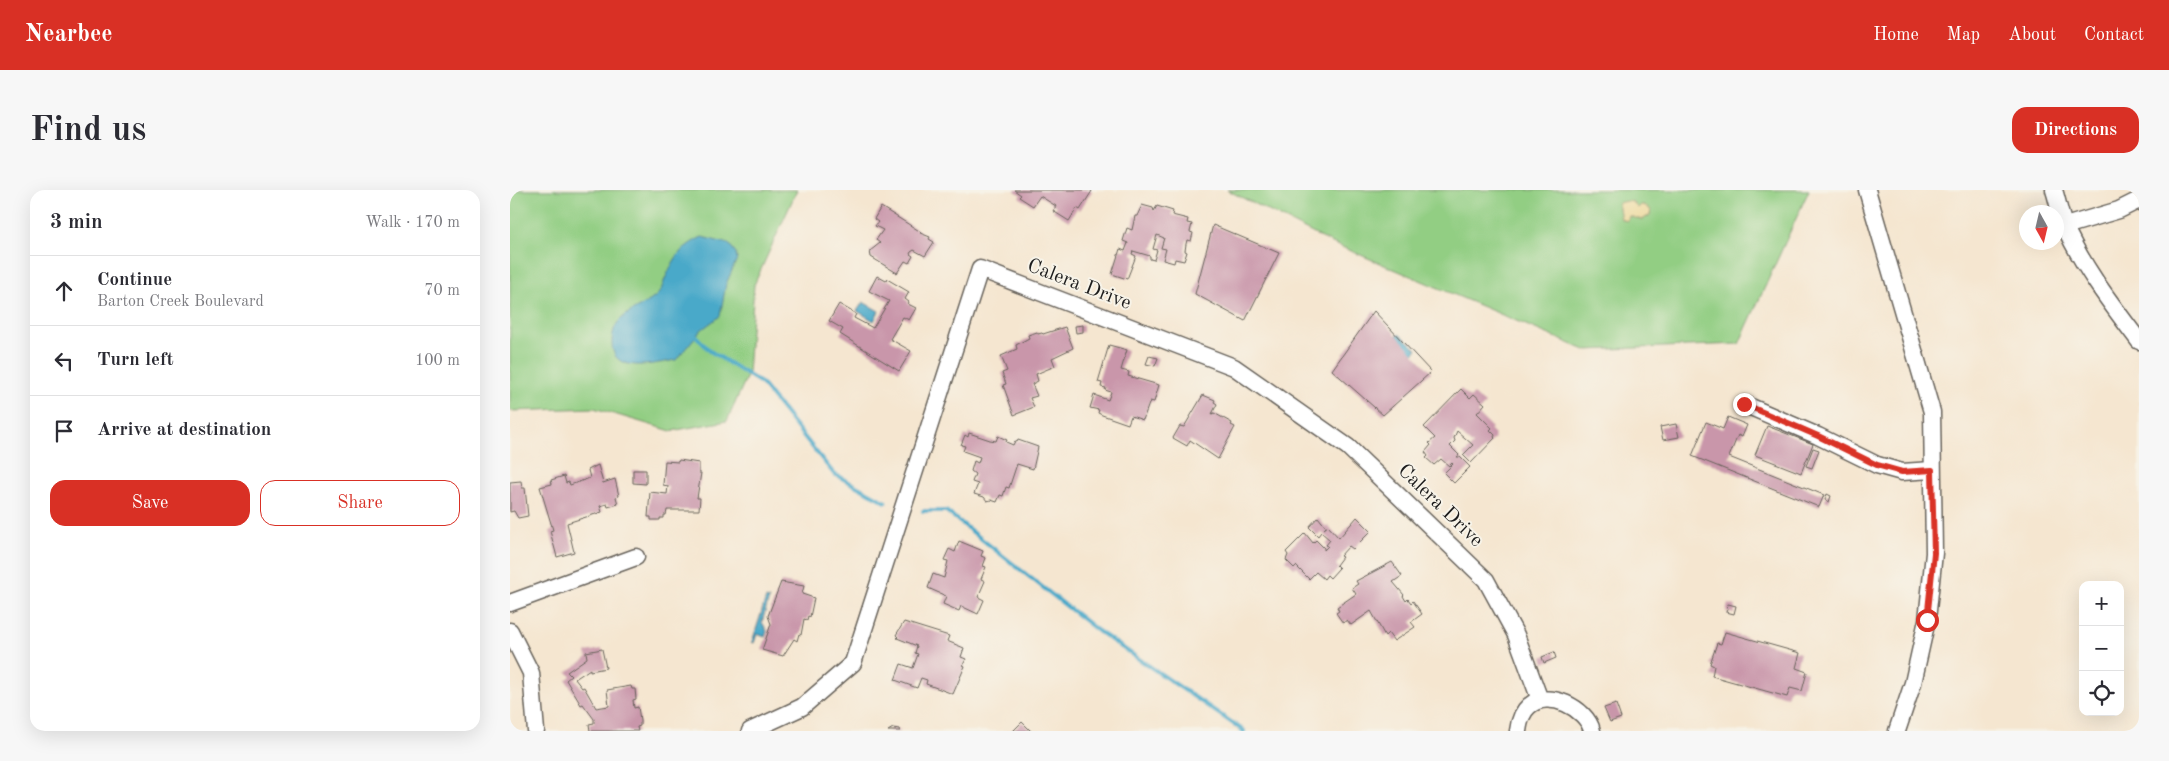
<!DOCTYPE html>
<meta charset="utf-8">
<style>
:root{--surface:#fff;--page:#f7f7f7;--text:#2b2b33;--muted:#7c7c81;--line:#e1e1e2;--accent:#d93025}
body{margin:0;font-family:"Old Standard TT",serif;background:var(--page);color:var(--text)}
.controls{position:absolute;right:15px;bottom:15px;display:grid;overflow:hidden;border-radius:10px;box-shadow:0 5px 20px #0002}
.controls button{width:45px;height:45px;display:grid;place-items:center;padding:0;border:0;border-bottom:1px solid var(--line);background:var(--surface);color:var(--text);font:25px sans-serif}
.compass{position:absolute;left:1509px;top:15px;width:45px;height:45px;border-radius:50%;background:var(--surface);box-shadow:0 5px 20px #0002;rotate:172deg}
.stop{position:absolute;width:15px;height:15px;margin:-11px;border:4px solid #d93025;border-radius:50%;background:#fff}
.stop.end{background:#d93025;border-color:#fff;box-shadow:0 1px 5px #0008}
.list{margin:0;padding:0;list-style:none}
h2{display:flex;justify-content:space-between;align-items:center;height:65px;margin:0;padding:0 20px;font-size:21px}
h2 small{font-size:16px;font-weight:400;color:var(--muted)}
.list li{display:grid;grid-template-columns:32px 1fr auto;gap:15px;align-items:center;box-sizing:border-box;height:70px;padding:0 20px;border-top:1px solid var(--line)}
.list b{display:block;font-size:19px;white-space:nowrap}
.list p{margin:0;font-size:16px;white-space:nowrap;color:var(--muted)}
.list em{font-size:16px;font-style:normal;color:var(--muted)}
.actions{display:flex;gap:10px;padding:15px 20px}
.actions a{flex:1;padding:11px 0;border:1px solid var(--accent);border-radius:15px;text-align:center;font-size:18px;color:var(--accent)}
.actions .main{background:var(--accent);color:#fff}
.icon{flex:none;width:28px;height:28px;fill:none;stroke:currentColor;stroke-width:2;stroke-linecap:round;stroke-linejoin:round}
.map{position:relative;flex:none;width:1629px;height:541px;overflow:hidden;border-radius:15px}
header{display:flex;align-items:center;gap:30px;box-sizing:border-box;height:70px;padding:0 25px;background:var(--accent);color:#fff}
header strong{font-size:24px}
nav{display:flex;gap:28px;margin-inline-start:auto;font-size:18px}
.intro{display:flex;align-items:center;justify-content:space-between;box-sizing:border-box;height:120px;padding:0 30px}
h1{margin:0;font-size:35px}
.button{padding:12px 22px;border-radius:15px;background:var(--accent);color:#fff;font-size:18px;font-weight:700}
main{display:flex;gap:30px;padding:0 30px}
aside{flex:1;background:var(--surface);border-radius:15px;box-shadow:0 5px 20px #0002}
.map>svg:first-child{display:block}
.green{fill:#92ce83;stroke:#577550}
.sand{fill:#eeda9e;stroke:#857b5d}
.water{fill:#4aa9c9;stroke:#336272}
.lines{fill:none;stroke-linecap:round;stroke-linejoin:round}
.stream{stroke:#4aa9c9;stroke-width:4}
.building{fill:#c996aa}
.minor-casing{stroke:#68635b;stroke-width:19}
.minor{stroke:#fff;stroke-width:16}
.route{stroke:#d93025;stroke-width:6}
.labels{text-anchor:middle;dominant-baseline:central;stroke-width:4;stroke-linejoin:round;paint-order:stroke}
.street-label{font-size:20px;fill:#1c1c1c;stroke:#f7f3e8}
</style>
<header>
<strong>Nearbee</strong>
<nav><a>Home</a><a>Map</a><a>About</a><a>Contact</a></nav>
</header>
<div class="intro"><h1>Find us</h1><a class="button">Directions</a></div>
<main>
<aside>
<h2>3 min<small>Walk · 170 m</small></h2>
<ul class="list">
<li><svg class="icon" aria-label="ahead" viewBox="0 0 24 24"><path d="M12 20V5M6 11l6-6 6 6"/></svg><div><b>Continue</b><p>Barton Creek Boulevard</p></div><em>70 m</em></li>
<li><svg class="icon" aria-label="left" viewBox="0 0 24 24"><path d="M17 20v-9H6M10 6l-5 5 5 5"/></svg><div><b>Turn left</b></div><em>100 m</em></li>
<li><svg class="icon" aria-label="arrive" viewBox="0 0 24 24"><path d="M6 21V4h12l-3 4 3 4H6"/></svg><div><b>Arrive at destination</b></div></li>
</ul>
<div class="actions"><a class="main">Save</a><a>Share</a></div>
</aside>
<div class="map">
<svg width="1629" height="541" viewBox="0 0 1629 541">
<rect width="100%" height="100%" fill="#f7f3e8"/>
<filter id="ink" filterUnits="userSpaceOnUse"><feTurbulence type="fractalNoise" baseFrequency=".02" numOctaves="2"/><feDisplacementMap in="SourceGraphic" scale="10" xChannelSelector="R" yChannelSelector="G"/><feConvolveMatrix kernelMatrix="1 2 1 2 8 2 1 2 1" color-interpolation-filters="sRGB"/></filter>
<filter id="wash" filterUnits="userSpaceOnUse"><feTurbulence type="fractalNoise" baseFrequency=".0096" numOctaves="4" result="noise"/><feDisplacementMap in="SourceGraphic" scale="20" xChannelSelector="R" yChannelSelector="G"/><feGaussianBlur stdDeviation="1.12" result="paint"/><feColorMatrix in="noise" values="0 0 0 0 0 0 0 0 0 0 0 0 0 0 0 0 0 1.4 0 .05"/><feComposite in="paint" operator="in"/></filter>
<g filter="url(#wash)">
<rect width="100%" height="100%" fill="#f5e6d0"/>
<g class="green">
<polygon points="0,0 287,0 244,95 238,184 217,231 161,241 84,218 0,221"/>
<polygon points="717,0 1299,0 1229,154 1075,160 820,52"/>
</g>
<polygon class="sand" points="1116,11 1123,12 1128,18 1131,15 1134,15 1141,20 1140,25 1132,30 1119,26 1117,31 1111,29 1108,13"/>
<g class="water">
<path d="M192 47 219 54 226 63 227 69 216 94 210 126 191 140 166 170C146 173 102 186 102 153 102 145 104 135 111 129 121 119 141 113 149 103 152 99 153 94 155 89 165 68 169 58 192 47Z"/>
<polygon points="353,112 369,121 364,131 347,121"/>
<polygon points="889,144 907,159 901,166 885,148"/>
<polygon points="256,408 259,409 252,432 257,441 255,447 247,444 244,453 242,452"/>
</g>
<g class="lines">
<g class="stream">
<polyline points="182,145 186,146 200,161 251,193 324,284 376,312"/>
<polyline points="413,321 436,321 588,441 734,541"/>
</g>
</g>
<g id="blocks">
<g class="building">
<polygon points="504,0 581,0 582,1 570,20 567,18 559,31 543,21 546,16 530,6 523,16 509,7 511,5"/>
<polygon points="632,15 643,18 644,21 647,16 663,21 662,25 678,29 677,33 682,34 680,42 683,43 681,51 677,50 676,54 675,61 677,62 674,71 665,69 664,73 653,70 656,59 651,58 654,48 647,45 643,59 647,60 644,70 640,69 640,66 623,61 622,64 626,66 617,89 602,84 610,59 615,61 618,53 613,51 617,38 622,40 625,26 627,26"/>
<polygon points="371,17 411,42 410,43 420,47 419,49 424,52 415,66 404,60 401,62 400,64 403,66 399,73 395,71 387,83 361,67 360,61 370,53 366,50 373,40 365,36 368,32 364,29"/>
<polygon points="703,35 769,63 735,131 685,104"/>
<polygon points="367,86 376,91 377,89 399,102 395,109 399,112 398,114 406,118 399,130 393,127 380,149 401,161 389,181 330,144 333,139 319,131 329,114 346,124 344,128 363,138 379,111 359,101"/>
<polygon points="864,121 921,182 873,225 822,180"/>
<polygon points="573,135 573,142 566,143 565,136"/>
<polygon points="555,137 563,158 542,168 545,176 526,184 528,191 522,194 527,206 520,208 524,217 504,225 493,195 496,194 492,183 497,181 491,166 507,159 506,155 519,148 518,145 527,142 528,144 532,143 533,144"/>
<polygon points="599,155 617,160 611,180 619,182 618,186 649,195 644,212 640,211 633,230 621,226 618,234 592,225 588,223 589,220 580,218 584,205 598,210 601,202 595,200 596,198 591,197 592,193 588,192"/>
<polygon points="639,166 648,168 645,176 636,174"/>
<polygon points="951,199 960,208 964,204 975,214 967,223 982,238 980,240 985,245 984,247 985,248 961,273 953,265 963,255 947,241 944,248 945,251 940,256 949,265 947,267 950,267 960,277 944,293 934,283 943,274 942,273 939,276 931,269 924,275 916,268 918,266 915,262 921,255 919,253 925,248 914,237"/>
<polygon points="693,205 705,210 704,212 707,214 702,224 704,223 722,233 721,235 725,237 708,269 680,250 677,256 663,248 670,236 674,237"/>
<polygon points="1218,227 1237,235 1232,247 1228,245 1219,267 1314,305 1309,317 1182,266 1196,232 1213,239"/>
<polygon points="1166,234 1169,247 1153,250 1150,237"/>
<polygon points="1257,236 1303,254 1291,283 1245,265"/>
<polygon points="459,243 480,250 486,251 488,246 497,250 496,252 503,255 505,251 507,252 508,250 528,257 523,279 507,274 499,298 496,297 493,306 490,305 487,312 481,310 477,311 474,307 464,304 468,294 462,292 465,284 461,281 464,271 468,273 470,267 453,261 455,256 451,255 455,245 458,247"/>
<polygon points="1303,258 1309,260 1302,278 1296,276"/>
<polygon points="169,270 189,273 189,283 191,283 187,308 190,308 189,320 157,320 156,325 154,325 154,328 150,328 150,330 141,330 141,327 138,327 140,302 157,304 158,296 153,295 155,271 168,272"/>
<polygon points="88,275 93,293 105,289 109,306 106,307 108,314 98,317 97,314 90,316 92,322 57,333 64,362 47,367 40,341 43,340 30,297 42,294 41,290 54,286 56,293 59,292 60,295 80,288 78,280"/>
<polygon points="123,280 136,280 136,294 123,293"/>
<polygon points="11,291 12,298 15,298 18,326 8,328 4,321 0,322 0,292"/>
<polygon points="1317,304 1321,306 1319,312 1315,310"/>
<polygon points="808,327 816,337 814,339 818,336 829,348 847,327 861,341 843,359 839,356 830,366 832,367 826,375 829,378 820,388 817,385 814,389 806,382 799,389 786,376 784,378 776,370 778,365 776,362 795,343 803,353 806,350 814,358 814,360 818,356 816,355 820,350 811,342 808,346 799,337"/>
<polygon points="449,351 473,361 471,366 476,368 473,376 476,377 471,389 475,391 468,407 474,410 468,424 451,416 449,421 433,414 436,406 418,398 423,384 434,388 438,371 434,370 439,359 445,362"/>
<polygon points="882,372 892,386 883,392 894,405 893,406 896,411 898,409 901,413 903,411 912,424 901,432 905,437 884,451 878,443 875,446 861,421 841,435 837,430 833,433 826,423 829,421 827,417 846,404 842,398 848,394 846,391"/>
<polygon points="271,392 294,396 292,404 304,408 300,427 298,426 297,430 294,429 291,445 289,444 287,451 284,449 273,466 252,460 261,434 258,426"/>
<polygon points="1218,414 1226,416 1224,424 1216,422"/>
<polygon points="394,432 439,446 437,451 454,458 451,467 456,469 453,475 455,476 443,504 416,494 417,490 411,488 407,498 385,490 391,474 403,478 408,464 405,463 407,456 387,448 388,447 386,445"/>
<polygon points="1215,442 1290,463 1286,478 1297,482 1292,501 1280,498 1277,507 1202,486 1204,476 1200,474 1207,453 1211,454"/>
<polygon points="92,459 96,478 80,481 80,479 65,489 72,498 74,497 86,518 99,516 97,500 121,496 122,499 125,499 126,509 123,510 124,518 128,517 130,530 130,536 127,537 128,541 80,541 79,534 84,533 84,529 73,514 71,515 56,490 61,486 57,482 77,468 76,462"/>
<polygon points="1044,462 1046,468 1034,473 1032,467"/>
<polygon points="1106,514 1111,528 1100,532 1094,518"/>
<polygon points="512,532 521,541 503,541"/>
<polygon points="383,538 389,539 390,541 378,541"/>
</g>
</g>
</g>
<g filter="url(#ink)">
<use href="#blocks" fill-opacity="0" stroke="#68635b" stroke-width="1"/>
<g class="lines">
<defs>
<g id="minor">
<polyline points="1357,0 1422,222 1424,363 1417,430 1403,493 1387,541"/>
<path d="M1544 0C1548 12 1550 26 1555 37 1574 79 1602 115 1629 151"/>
<polyline points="1555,36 1609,20 1629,10"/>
<polyline points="1234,214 1308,246 1367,275 1392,282 1422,280"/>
<polyline points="0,413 126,367"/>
<polyline points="0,441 21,483 26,541"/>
<polyline points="240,541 292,517 343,473 470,79 724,177 838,257 976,390 1006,445 1030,510"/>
<path d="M1008 541C1009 533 1012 522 1019 516 1038 499 1077 518 1082 541"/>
</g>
</defs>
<use href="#minor" class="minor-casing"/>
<use href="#minor" class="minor"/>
</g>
</g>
<g class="lines" filter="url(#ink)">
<polyline class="route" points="1234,214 1308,246 1367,275 1392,282 1422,280 1424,363 1417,430"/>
</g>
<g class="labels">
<g class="street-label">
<text transform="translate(569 95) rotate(21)">Calera Drive</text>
<text transform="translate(930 316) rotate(44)">Calera Drive</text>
</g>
</g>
</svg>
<div class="controls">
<button>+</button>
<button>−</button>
<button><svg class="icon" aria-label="locate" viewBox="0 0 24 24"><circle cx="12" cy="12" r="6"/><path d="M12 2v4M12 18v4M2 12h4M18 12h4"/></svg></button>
</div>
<svg class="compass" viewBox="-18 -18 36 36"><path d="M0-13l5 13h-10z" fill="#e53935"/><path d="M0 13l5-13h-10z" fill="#7c7c81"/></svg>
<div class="stop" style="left:1417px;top:430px"></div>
<div class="stop end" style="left:1234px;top:214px"></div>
</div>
</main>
